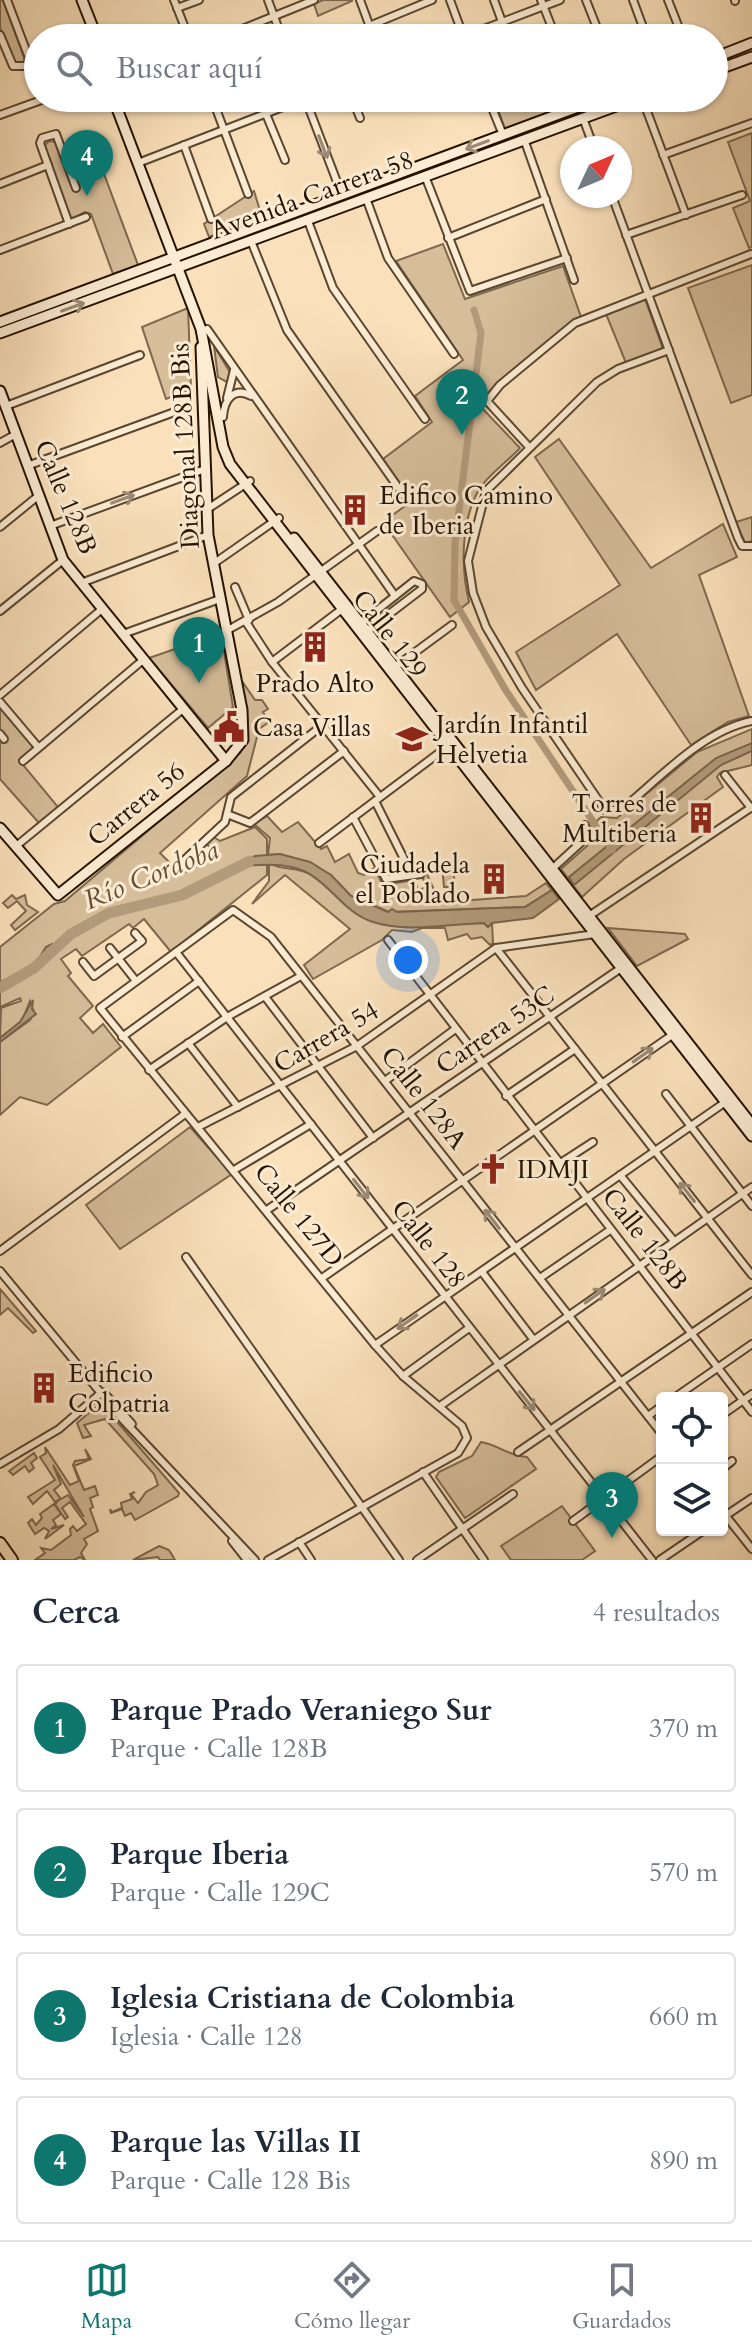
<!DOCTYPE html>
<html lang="es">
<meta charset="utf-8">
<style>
:root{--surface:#fff;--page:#f6f6f7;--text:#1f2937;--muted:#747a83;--line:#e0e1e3;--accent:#0f766e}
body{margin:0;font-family:Cardo,serif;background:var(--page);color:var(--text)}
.controls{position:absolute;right:24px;bottom:24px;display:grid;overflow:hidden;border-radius:8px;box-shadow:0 2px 6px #0004}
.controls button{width:72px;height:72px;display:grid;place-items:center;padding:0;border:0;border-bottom:2px solid var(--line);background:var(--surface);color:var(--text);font:40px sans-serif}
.compass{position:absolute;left:560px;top:136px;width:72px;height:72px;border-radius:50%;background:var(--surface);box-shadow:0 2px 6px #0004;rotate:46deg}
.you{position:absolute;left:408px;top:960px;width:28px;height:28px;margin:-20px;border:6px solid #fff;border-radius:50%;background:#1a73e8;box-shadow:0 0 0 12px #1a73e833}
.badge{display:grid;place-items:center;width:52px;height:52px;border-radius:50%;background:var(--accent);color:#fff;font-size:26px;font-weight:700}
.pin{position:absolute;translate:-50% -66px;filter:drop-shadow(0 2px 4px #0008)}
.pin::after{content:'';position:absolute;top:42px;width:28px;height:24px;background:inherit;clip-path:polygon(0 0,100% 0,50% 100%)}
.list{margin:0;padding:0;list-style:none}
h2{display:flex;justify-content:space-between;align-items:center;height:104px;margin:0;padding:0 32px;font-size:34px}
h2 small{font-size:26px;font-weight:400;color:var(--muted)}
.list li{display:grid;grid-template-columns:52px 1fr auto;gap:24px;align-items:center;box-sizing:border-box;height:128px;margin:0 16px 16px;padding:0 16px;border:2px solid var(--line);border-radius:8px}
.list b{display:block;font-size:30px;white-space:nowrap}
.list p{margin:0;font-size:26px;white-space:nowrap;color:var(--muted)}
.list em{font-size:26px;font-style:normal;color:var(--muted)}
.icon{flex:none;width:44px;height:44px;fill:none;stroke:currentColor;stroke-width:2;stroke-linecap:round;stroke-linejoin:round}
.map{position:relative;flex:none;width:752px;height:1560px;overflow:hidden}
.search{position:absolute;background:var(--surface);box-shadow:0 2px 6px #0004;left:24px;right:24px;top:24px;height:88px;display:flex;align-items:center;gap:20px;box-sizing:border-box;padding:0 28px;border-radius:44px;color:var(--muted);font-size:30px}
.sheet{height:680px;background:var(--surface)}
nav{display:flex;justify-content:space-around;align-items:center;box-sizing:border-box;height:112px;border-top:2px solid var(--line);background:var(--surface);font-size:22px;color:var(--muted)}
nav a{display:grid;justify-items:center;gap:4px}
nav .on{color:var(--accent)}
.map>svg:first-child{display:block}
.green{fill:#d6be9b;stroke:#7e684e;stroke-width:2;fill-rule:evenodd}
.water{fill:#b29b7b;stroke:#7a644a;stroke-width:2}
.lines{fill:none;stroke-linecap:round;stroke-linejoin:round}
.canal{stroke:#b29b7b;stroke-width:7}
.river{stroke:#b29b7b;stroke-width:11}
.street-casing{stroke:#5a462f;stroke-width:10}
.secondary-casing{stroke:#251200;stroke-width:13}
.primary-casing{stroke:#251200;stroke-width:14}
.street{stroke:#fcecd3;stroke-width:6}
.secondary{stroke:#fcecd3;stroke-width:9}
.primary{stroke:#fae1bb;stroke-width:10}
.oneway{stroke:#9b8a74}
.labels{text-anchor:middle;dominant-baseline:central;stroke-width:6;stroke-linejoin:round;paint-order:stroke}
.street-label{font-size:26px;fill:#251200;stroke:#fcecd3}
.poi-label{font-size:26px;fill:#251200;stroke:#fcecd3;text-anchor:start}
.water-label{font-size:28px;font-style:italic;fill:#645037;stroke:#fcecd3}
</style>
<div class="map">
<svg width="752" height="1560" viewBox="0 0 752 1560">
<rect width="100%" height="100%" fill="#fae1bb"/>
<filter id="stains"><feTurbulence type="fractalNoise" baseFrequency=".0025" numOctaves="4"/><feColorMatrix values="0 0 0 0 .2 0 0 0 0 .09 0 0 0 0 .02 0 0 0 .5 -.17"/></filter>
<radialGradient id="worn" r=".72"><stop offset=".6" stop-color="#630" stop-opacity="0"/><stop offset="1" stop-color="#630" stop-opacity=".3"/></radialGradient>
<g class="green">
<polygon points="0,0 3,0 25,60 20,65 12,63 0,27"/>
<polygon points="323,0 351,0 352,1 318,16 314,4"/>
<polygon points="494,98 572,98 574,104 505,129"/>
<polygon points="617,98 632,98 233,245 265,228"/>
<polygon points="752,133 752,247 749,248 733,208 750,201 728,142"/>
<polygon points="49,141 56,142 71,181 104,174 138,265 113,274 91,214 85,212 70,220 43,147"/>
<polygon points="254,191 262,217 209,237 204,224"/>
<path d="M443 244 465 299 563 266 581 317 490 392 480 406 520 448C507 462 484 478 476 495 461 526 461 569 469 602L450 617 383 522 412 501 383 459 432 422 415 396 463 360 396 261Z"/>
<polygon points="752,265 752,395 731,403 688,288"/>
<polygon points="645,299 663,349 626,363 606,314"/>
<polygon points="188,308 191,389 166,399 142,327"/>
<polygon points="214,346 231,374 227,382 218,377"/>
<polygon points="559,439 651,568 723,524 737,557 699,575 749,716 728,722 691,745 617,634 536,690 516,652 620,585 535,457"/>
<polygon points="752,517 752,541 745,543 736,522"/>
<polygon points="221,633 233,707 208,728 149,658"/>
<polygon points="242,681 255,700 262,700 268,709 263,712 269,722 259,729 247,776 160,853 181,874 217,856 206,843 212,836 220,841 255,827 267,839 267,875 171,952 144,919 133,928 129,924 82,956 76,949 61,959 71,973 68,976 93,1006 80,1018 93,1033 103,1024 121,1047 47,1105 20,1097 0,1115 0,1042 30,1020 34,1012 30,1001 22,1021 0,1038 1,1008 21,1001 20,998 0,1007 0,989 15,983 10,978 0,982 0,947 54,904 65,901 240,753 248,738"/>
<polygon points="0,706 34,747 19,760 58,807 39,823 0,779 0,744 6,739 0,732"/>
<polygon points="752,729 752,765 720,773 717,777 723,787 624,859 582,897 561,869 587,846 591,826 601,817 617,818 697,752"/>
<polygon points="267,816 282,832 298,822 321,849 327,846 335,862 349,854 358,873 364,875 374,868 383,885 415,880 418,891 426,887 422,876 427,874 438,899 444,902 526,896 546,883 552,890 525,907 389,912 351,896 331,875 280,854 268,855 270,838 254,824"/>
<path d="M269 863C281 871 298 866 311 875 340 895 347 916 385 925L484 923 488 927 492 923 493 943 490 945 482 937 471 939 467 934 448 940 445 928H422L412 932 392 930 382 940 313 979 304 965 350 929 285 875 252 904 269 881Z"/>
<polygon points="442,865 453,865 455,887 444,887"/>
<polygon points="12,895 16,899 25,895 27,905 38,912 15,930 11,925 26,911 17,901 8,908 3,903"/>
<polygon points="608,928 685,934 688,939 637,966"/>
<polygon points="190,1127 232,1174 120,1249 86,1205"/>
<polygon points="0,1289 36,1331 33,1333 8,1308 0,1315"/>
<polygon points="96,1407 106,1409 179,1493 178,1496 135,1520 131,1513 125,1516 122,1509 111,1513 110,1509 112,1512 122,1508 121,1503 132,1499 130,1494 135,1492 131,1494 138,1503 146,1492 158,1485 154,1474 105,1419 84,1425 91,1436 83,1438 77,1423"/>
<path d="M481 1442C499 1445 508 1456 527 1457L536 1469 465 1518 436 1477 439 1472 472 1456Z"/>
<path d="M45 1447 70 1485 79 1481 73 1465 75 1461 89 1459 85 1449 91 1459 74 1466 84 1490 95 1486 98 1495 90 1498 93 1507 90 1509 98 1531 84 1539 87 1544 81 1553 85 1560 80 1557 74 1560H35L45 1553 41 1548 51 1550 71 1535 70 1529 73 1526 77 1531 86 1524 70 1502 62 1508 68 1517 65 1519 55 1504 60 1499 55 1502 47 1491 33 1504 28 1497 55 1480 40 1457 46 1453ZM53 1465 84 1517 68 1495 61 1499 54 1490 61 1484Z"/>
<polygon points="34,1453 37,1458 31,1463 34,1468 29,1472 25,1466 13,1475 9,1471"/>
<polygon points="54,1504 61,1514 53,1520 56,1525 51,1529 64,1525 45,1539 49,1531 44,1528 35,1534 28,1523 32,1519 36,1525 42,1518 40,1514"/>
<polygon points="562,1506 595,1551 582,1560 511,1560 501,1546"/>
<polygon points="159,1546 169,1550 175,1560 160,1560 158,1557 133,1560"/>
</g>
<g class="water">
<polygon points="752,743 752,751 721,765 574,885 569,877 716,758"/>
<path d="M280 854 310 862 331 875 351 896 388 912 392 909 397 912 525 907 552 890 559 899 533 918 492 923 488 927 484 923C449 924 407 933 373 922 345 913 333 888 310 874 286 860 256 866 235 866L255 856Z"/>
<polygon points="52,944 54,952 34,971 32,969 46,947"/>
<polygon points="33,1000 32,1009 36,1014 0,1042 0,1038 20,1022"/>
</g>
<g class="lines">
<polyline class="canal" points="474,310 481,333 455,543 454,600 505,689 612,850"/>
<polyline class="river" points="0,988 34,968 71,934 109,913 182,895 250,861"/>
<defs>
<g id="street">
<polyline points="174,0 189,38"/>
<polyline points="268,0 282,38"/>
<polyline points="360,0 374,38"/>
<polyline points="450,0 464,38"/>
<polyline points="494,0 508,38"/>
<polyline points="541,0 556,38"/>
<polyline points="586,0 601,38"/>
<polyline points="633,0 647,38"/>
<polyline points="668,0 683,38"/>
<polyline points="735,0 735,1"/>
<polyline points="177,8 199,0"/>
<polyline points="369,26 432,0"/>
<polyline points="0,35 13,66 27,66 29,58 7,0"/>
<polyline points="220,38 314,0"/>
<polyline points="460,38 560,0"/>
<polyline points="212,98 248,194"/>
<polyline points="305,98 342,195"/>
<polyline points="352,98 360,118"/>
<polyline points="394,98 399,106"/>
<polyline points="444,98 445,102"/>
<polyline points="488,98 503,135"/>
<polyline points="642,98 686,215"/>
<polyline points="266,114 285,160"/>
<polyline points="0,115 47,98"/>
<polyline points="583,118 594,148"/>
<polyline points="524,139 574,280"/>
<polyline points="184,145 211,219"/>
<polyline points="663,155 752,123"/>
<polyline points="138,163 306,98"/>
<polyline points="425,176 470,291 567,258"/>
<polyline points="0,184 48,165"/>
<polyline points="612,196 738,538 742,546 752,546"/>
<polyline points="366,198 388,258 454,354"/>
<polyline points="308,221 333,288 425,419"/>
<polyline points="69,224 40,143 42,138 56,134 76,188"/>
<polyline points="626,235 742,195"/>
<polyline points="448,238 546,199"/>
<polyline points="251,241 287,330 407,500"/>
<polyline points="0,250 86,217"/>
<polyline points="207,329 395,596"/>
<path d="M669 350 618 369 597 382 486 491 468 561 473 593 486 627 522 688 605 810H621C660 778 702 731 752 721"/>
<polyline points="227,398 234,370"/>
<polyline points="6,406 140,355"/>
<path d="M223 417C224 400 234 386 251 396"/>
<polyline points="0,443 16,434"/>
<polyline points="529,447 487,401 500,385 575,323 751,254"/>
<polyline points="27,466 180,410"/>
<polyline points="206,510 250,481"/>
<polyline points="50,526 205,469"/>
<polyline points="0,527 38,496"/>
<polyline points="213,564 279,518"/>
<polyline points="81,583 208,535"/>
<polyline points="235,587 249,620"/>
<polyline points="0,611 63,560"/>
<polyline points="246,622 272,662 380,797"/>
<polyline points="361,623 414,581 422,584 422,589 367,631"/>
<polyline points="226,631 278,602 377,531"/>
<polyline points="123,634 220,599"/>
<polyline points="272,662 342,609"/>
<polyline points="395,667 452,625"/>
<polyline points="0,695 102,609"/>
<polyline points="0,702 38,747"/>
<polyline points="0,734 4,739"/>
<polyline points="23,761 143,660"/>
<polyline points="725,775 751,808"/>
<polyline points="375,801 412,875"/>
<polyline points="227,814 250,823 344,751"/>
<polyline points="353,817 386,879 421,874"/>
<polyline points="319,843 451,744"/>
<polyline points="15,847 183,709"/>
<polyline points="178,866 225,822 231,797 324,724"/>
<polyline points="552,869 588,836 585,825"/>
<polyline points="589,916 752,807"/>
<polyline points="388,940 752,1412"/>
<polyline points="110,948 136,981"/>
<polyline points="496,948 752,1275"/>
<polyline points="176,952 652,1560"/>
<polyline points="83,962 94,976 142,941 135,933"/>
<polyline points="266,998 373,1138"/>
<polyline points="122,1037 199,981"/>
<polyline points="188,1043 238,1107"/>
<polyline points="149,1070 227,1017 301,976"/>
<polyline points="385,1081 454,1030"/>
<polyline points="666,1094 752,1206"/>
<polyline points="506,1096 575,1049"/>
<polyline points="198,1127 357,1046 496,948 595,934"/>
<polyline points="559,1164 593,1142"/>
<polyline points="234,1170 311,1124"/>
<polyline points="620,1175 674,1241"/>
<polyline points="267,1210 624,966"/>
<polyline points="0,1251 185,1114"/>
<polyline points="186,1257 399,1560"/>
<polyline points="0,1271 124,1421 255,1560"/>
<polyline points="482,1272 533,1339"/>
<polyline points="322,1278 675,1033"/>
<polyline points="540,1278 610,1230"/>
<polyline points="375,1345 727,1101"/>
<polyline points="403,1376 469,1328"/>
<polyline points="105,1394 132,1424"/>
<polyline points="674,1398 752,1344"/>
<polyline points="440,1406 752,1187"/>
<polyline points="722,1415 752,1394"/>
<polyline points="648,1416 662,1406"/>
<polyline points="518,1452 752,1292"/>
<polyline points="0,1464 59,1429 102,1392"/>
<polyline points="722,1469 732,1461"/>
<polyline points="423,1472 484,1560"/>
<polyline points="722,1511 752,1549"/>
<polyline points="722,1518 752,1498"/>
<polyline points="573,1521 662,1456"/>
<polyline points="232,1541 247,1560"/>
<polyline points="299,1542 311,1560"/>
<polyline points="268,1560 458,1453 467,1438 462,1426 403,1376 375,1345 100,1008 233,910 271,937 662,1434"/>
<polyline points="417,1560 513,1494"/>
<polyline points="660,1560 704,1530"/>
</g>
<g id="secondary">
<polyline points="82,0 97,38"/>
<polyline points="714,58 752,43"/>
<polyline points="714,71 752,57"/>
<polyline points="113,98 201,329 223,447 230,464 752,1136"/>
<polyline points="0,322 602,98"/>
<polyline points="0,333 638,98"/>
<polyline points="0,391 63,560 226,761"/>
<polyline points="294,538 752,1125"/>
<polyline points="0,828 58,895 226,761 243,740 242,710 208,535 201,347"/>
</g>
<polyline id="primary" points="0,1543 12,1560"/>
</defs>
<use href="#street" class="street-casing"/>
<use href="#secondary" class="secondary-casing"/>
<use href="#primary" class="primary-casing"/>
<use href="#street" class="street"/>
<use href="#secondary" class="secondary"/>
<use href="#primary" class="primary"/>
</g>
<defs><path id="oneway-shaft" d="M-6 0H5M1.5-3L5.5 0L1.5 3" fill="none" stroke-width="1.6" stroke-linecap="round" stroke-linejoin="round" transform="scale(2)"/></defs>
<g class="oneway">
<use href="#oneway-shaft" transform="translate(477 145) rotate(159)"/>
<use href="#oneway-shaft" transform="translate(323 147) rotate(69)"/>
<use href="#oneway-shaft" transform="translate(73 307) rotate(-20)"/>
<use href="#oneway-shaft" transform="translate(123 499) rotate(-20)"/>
<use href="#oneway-shaft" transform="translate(643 1055) rotate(-35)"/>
<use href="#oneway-shaft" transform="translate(361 1189) rotate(52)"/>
<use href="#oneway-shaft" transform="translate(687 1192) rotate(-128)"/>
<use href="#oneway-shaft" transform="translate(492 1219) rotate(-128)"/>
<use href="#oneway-shaft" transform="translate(595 1296) rotate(-35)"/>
<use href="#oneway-shaft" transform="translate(407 1322) rotate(145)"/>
<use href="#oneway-shaft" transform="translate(527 1401) rotate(51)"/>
</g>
<defs>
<symbol id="building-bare" viewBox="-9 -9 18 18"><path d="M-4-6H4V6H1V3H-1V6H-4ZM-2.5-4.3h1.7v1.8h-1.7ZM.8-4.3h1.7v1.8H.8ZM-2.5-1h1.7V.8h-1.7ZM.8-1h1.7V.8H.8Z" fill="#8f2418" stroke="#fcecd3" stroke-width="2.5" paint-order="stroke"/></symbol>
<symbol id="civic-bare" viewBox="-9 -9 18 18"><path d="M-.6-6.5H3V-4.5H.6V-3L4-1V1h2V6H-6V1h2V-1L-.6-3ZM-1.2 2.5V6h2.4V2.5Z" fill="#8f2418" stroke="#fcecd3" stroke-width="2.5" paint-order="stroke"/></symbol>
<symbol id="school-bare" viewBox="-9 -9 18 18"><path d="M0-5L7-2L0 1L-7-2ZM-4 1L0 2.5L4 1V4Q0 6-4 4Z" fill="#8f2418" stroke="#fcecd3" stroke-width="2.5" paint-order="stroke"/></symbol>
<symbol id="church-bare" viewBox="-9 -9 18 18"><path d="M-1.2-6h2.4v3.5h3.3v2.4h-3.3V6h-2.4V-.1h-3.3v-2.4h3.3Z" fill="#8f2418" stroke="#fcecd3" stroke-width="2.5" paint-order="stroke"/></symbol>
</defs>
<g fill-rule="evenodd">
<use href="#building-bare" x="333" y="488" width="44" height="44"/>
<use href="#building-bare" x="293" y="625" width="44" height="44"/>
<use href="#civic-bare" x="207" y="705" width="44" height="44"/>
<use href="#school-bare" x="390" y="717" width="44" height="44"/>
<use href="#building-bare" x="679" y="796" width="44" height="44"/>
<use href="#building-bare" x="472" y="857" width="44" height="44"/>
<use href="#church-bare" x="471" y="1147" width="44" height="44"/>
<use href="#building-bare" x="22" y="1366" width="44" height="44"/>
</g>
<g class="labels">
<g class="street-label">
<text transform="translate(312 195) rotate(-20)">Avenida Carrera 58</text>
<text transform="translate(185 446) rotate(-93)">Diagonal 128B Bis</text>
<text transform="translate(66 497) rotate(67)">Calle 128B</text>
<text transform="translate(390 634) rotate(52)">Calle 129</text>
<text transform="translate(136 804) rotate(-39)">Carrera 56</text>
<text transform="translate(495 1030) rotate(-34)">Carrera 53C</text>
<text transform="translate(326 1037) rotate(-30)">Carrera 54</text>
<text transform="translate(424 1098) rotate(52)">Calle 128A</text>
<text transform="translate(299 1215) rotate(51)">Calle 127D</text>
<text transform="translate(645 1239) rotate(52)">Calle 128B</text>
<text transform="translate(429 1244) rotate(52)">Calle 128</text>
</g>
<g class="poi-label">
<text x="379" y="495">Edifico Camino<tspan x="379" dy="30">de Iberia</tspan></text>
<text x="315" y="683" text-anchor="middle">Prado Alto</text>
<text x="436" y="724">Jardín Infantil<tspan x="436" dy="30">Helvetia</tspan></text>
<text x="253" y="727">Casa Villas</text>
<text x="677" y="803" text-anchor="end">Torres de<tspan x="677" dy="30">Multiberia</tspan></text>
<text x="470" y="864" text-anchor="end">Ciudadela<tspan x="470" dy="30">el Poblado</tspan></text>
<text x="517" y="1169">IDMJI</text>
<text x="68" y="1373">Edificio<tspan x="68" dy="30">Colpatria</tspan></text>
</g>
<g class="water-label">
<text transform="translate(151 875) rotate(-22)">Río Cordoba</text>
</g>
</g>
<rect width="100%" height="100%" filter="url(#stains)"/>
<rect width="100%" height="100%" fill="url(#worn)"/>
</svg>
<div class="controls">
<button><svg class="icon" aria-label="locate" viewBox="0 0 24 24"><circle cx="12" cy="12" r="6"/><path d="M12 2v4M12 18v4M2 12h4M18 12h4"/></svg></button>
<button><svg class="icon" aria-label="layers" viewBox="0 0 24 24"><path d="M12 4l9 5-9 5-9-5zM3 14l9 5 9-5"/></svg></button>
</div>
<svg class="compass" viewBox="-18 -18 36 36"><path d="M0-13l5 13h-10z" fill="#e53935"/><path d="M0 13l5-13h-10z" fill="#747a83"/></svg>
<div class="you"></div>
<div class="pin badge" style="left:199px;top:683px">1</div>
<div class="pin badge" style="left:462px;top:435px">2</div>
<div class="pin badge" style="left:612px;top:1538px">3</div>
<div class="pin badge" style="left:87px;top:196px">4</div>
<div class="search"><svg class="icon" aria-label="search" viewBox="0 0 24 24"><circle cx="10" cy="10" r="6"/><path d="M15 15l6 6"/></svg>Buscar aquí</div>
</div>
<section class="sheet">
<h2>Cerca<small>4 resultados</small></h2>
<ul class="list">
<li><span class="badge">1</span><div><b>Parque Prado Veraniego Sur</b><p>Parque · Calle 128B</p></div><em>370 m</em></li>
<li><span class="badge">2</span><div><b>Parque Iberia</b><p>Parque · Calle 129C</p></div><em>570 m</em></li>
<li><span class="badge">3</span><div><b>Iglesia Cristiana de Colombia</b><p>Iglesia · Calle 128</p></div><em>660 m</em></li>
<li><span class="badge">4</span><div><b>Parque las Villas II</b><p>Parque · Calle 128 Bis</p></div><em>890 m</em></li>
</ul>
</section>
<nav>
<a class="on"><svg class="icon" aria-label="map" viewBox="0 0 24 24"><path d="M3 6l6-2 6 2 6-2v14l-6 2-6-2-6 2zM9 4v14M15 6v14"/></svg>Mapa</a>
<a><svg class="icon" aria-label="directions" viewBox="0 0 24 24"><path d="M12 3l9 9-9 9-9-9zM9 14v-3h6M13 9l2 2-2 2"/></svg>Cómo llegar</a>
<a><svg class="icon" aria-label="saved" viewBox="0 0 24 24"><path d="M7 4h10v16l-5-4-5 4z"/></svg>Guardados</a>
</nav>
